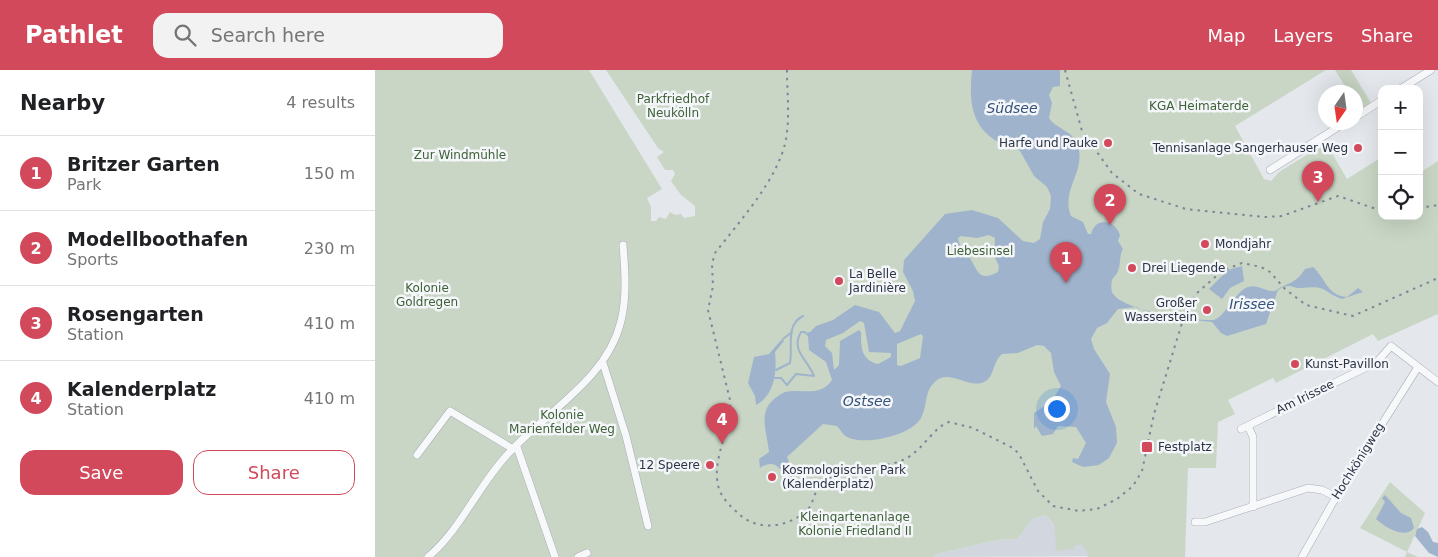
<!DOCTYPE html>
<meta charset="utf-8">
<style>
:root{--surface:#fff;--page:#f2f2f2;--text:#202124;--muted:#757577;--line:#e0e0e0;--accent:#d1495b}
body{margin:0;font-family:"DejaVu Sans",sans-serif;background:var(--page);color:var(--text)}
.controls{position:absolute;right:15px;top:15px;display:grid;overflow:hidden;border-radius:10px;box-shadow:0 5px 20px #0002}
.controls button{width:45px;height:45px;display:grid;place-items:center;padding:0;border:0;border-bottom:1px solid var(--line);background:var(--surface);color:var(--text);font:25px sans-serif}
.compass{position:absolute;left:943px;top:15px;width:45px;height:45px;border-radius:50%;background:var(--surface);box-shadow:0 5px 20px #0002;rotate:193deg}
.you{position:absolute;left:681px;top:338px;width:18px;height:18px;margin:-12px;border:4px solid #fff;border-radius:50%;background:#1a73e8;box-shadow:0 0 0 8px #1a73e833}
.badge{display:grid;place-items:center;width:32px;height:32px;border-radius:50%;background:var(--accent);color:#fff;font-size:16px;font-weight:700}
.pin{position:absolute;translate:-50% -41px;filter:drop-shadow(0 1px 2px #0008)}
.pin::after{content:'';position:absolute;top:26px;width:18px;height:15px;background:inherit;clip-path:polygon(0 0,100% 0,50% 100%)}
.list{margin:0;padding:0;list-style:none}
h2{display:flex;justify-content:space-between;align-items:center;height:65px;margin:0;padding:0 20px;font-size:21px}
h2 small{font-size:16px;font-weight:400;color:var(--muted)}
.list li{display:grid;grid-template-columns:32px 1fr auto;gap:15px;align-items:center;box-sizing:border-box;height:75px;padding:0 20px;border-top:1px solid var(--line)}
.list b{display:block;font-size:19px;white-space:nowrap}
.list p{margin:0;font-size:16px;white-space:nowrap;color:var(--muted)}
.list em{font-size:16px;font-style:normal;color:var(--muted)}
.actions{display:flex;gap:10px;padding:15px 20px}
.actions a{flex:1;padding:11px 0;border:1px solid var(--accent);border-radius:15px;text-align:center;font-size:18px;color:var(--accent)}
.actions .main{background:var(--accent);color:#fff}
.icon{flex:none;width:28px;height:28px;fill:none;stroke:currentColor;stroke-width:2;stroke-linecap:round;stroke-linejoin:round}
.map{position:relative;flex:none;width:1063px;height:487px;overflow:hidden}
header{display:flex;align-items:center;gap:30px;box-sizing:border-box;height:70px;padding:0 25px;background:var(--accent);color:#fff}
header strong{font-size:24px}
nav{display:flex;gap:28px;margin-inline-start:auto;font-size:18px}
.search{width:350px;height:45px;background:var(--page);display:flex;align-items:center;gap:12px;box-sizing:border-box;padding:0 18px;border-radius:15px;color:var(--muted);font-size:19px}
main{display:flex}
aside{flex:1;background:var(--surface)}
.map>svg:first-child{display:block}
.built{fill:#d2d6de}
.green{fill:#c9d6c5}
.water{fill:#9fb4cc;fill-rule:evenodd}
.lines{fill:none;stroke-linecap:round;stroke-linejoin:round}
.stream{stroke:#9fb4cc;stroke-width:2}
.minor-casing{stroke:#a9aeb7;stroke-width:8}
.minor{stroke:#f7f8fa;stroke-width:7}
.rail{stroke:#7d8696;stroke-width:2;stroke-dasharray:2.5 5;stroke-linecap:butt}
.poi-dot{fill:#d1495b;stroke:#f4f6f9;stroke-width:2}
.labels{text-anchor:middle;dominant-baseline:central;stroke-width:5;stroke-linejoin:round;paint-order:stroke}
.park-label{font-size:12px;fill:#3f6138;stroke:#f4f6f9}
.poi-label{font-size:12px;fill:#2b3445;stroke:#f4f6f9;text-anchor:start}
.street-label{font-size:12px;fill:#2b3445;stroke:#f4f6f9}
.water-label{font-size:14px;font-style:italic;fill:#34527a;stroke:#f4f6f9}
</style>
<header>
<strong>Pathlet</strong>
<div class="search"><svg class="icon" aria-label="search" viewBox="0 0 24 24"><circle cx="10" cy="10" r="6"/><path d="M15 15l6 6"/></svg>Search here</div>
<nav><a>Map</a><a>Layers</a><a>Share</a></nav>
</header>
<main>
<aside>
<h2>Nearby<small>4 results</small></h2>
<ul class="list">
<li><span class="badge">1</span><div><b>Britzer Garten</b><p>Park</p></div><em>150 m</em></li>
<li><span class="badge">2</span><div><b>Modellboothafen</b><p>Sports</p></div><em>230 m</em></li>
<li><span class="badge">3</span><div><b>Rosengarten</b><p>Station</p></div><em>410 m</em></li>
<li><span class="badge">4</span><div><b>Kalenderplatz</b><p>Station</p></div><em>410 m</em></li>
</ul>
<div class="actions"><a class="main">Save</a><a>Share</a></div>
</aside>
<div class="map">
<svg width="1063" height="487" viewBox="0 0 1063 487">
<rect width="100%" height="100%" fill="#e4e7ec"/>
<polygon class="built" points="670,445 676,448 679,457 699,478 701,475 708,475 715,486 559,487 561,484 622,470 642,469 656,449"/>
<g class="green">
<path d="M0 0H214L287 119 272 128 276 137V151H281L284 147 291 149 295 142 300 145 306 144 309 148 320 146V136L306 125 296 111 300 104 298 100H290L282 87 289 82 283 78 231 0H951L860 56 889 109 896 111 904 102 951 73 972 109 1007 87V146H1044V100L1046 102 1063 91V244L1003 271 998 264 901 313 898 308 853 330 860 344 843 352 841 398H813L810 487H712L714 485 707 475H701L698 479 681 481C680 469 683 451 670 445L657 449 642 469 622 470 561 484 559 487H0Z"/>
<polygon points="960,0 976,0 996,33 985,40 981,32 981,22 974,22"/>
<polygon points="1015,412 1050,443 1032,482 1043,487 1030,487 1032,482 985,458"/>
</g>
<g class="water">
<path d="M597 0H685V16L678 17 674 25 677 33 674 48C681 59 697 60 702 74 713 100 685 119 696 146L708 152 713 164H716C721 146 740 150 745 165L743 171 748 179C744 185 746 194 743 201 742 205 738 207 737 210 736 214 736 218 737 222 746 241 818 251 838 250 849 249 860 221 873 217 883 214 890 222 900 221 913 212 921 214 930 199L938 197C950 207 952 226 972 227L983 218 988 222 967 229C946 221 953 215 926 218 916 219 917 212 903 220L891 254 852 266 846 263 837 252 781 246 762 237 743 239 732 253 722 258 716 269 719 279 735 304 731 332 741 357 742 373 734 388 724 395 708 397 697 392 698 388 703 389 711 373 701 357 683 356 678 364 667 366 661 356 659 359V343L677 331 686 316 679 302 676 283 669 276 662 275 643 283 627 284C618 291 619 308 609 312 594 319 574 299 561 311 549 320 553 335 546 348 536 366 489 376 472 367 467 364 465 359 462 356L448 354 412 387 417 399V409L408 407C406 394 395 390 385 398L384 389 394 382C391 356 380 337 410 322 426 318 445 328 457 310L451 292 434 280 433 266 429 263 435 262 441 256 458 250 480 235 504 242 520 263 525 261 540 231 538 221 528 202 529 190 570 144 597 140 623 148 648 171 659 173 665 169 668 152 675 139 676 126 672 117 659 106 645 81C638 77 630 77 623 72 595 56 594 29 597 0ZM614 165 620 168 619 186 624 196 623 202C602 213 603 199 593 185 589 179 584 176 583 168L586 166 602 168ZM485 251 489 253 494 282 516 283V287L503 294C486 290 486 277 486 262L484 260 465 271 464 295 459 300 457 283 450 276 451 270 468 263ZM546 264 548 266 545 288 526 296 522 295V274Z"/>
<polygon points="867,196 869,211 855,218 847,229 834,219 853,200"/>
<path d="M407 269 409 271 400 282C402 301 400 325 381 335L380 326 373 313 379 287 394 284Z"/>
<path d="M1010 425 1026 443 1036 448 1039 458C1030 470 1010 457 1001 449L1010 432 1007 428Z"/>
<polygon points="1047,457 1053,462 1058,472 1063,473 1063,487 1054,483 1040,466 1042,459"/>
</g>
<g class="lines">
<g class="stream">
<polyline points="408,269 417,262"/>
<path d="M401 300 415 293C418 277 410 255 428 246"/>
<path d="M400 308H406L412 315 421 304 439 306C433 290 415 280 426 262H430"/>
</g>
<defs>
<g id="minor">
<polyline points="1025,19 1056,0"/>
<polyline points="981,47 1007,30"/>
<polyline points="895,100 971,52"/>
<polyline points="228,293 251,366 273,456"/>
<polyline points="873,356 878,367 878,437"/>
<polyline points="866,359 1002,292 1016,276 1063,312"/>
<polyline points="142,377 180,487"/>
<polyline points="42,385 75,341 138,379"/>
<polyline points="820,452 830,452 933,418 947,420 961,427"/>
<path d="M53 487C86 459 103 416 132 385 170 342 232 310 246 251 252 227 250 200 248 175"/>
<polyline points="203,487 212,483"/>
<polyline points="927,487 961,427 1043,297"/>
</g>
</defs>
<use href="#minor" class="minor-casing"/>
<use href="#minor" class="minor"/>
<g class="rail">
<path d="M412 0C412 24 415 45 411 69 404 108 364 152 340 183L337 194 338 216 333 240 355 330C357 359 337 386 343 415 345 427 357 438 365 445 386 463 417 456 434 438 437 434 438 429 440 424 445 415 454 409 462 404 484 391 509 401 532 388 548 379 560 356 574 352L598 358 638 378 644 384 663 421 678 436 704 441 722 439 742 429 758 416 767 401 779 344 811 240 822 223 847 201 867 193 886 197 895 202 910 219 931 235 978 246 1063 208"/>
<polyline points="690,0 707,61 737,103 764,124 811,139 890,147 907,146 963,126 1007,141"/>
<polyline points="1044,138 1063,135"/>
</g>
</g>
<g class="poi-dot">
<circle cx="733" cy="73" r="5"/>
<circle cx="983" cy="78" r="5"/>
<circle cx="830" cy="174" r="5"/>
<circle cx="757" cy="198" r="5"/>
<circle cx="464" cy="211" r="5"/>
<circle cx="832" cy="240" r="5"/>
<circle cx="920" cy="294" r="5"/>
<rect x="766" y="371" width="12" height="12" rx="2.5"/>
<circle cx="335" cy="395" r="5"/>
<circle cx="397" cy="407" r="5"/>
</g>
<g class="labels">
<g class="park-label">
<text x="298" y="29">Parkfriedhof<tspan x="298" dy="14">Neukölln</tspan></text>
<text x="824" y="36">KGA Heimaterde</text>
<text x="85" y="85">Zur Windmühle</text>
<text x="605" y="181">Liebesinsel</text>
<text x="52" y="218">Kolonie<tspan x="52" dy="14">Goldregen</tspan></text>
<text x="187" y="345">Kolonie<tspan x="187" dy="14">Marienfelder Weg</tspan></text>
<text x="480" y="447">Kleingartenanlage<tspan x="480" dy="14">Kolonie Friedland II</tspan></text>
</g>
<g class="poi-label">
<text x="723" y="73" text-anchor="end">Harfe und Pauke</text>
<text x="973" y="78" text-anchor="end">Tennisanlage Sangerhauser Weg</text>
<text x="840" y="174">Mondjahr</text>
<text x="767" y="198">Drei Liegende</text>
<text x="474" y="204">La Belle<tspan x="474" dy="14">Jardinière</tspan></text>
<text x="822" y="233" text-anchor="end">Großer<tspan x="822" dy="14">Wasserstein</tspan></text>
<text x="930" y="294">Kunst-Pavillon</text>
<text x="783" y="377">Festplatz</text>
<text x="325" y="395" text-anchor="end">12 Speere</text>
<text x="407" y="400">Kosmologischer Park<tspan x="407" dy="14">(Kalenderplatz)</tspan></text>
</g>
<g class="street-label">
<text transform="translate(930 327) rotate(-26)">Am Irissee</text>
<text transform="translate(983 391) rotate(-58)">Hochkönigweg</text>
</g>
<g class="water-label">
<text x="637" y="38">Südsee</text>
<text x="877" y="234">Irissee</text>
<text x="492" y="331">Ostsee</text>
</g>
</g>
</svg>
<div class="controls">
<button>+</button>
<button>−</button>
<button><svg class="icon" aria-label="locate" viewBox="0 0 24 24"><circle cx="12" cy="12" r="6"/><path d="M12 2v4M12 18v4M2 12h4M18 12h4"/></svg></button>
</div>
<svg class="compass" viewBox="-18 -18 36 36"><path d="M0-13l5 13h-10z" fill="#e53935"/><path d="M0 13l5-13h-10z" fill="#757577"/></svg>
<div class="you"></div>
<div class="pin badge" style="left:691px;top:213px">1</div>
<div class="pin badge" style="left:735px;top:155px">2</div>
<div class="pin badge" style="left:943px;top:132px">3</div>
<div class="pin badge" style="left:347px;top:374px">4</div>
</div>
</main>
